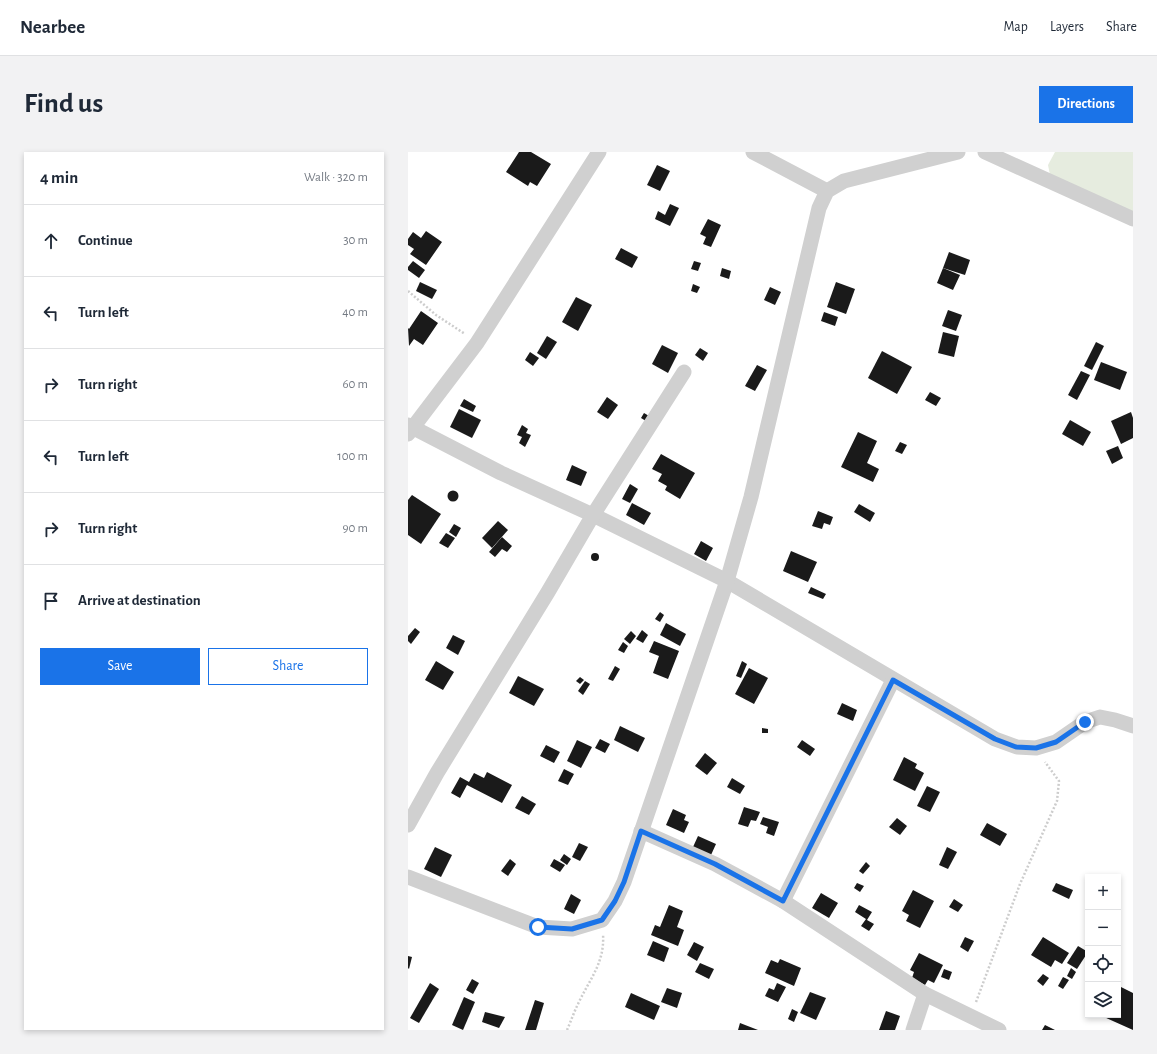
<!DOCTYPE html>
<meta charset="utf-8">
<style>
:root{--surface:#fff;--page:#f2f2f3;--text:#1f2937;--muted:#747a83;--line:#e0e1e3;--accent:#1a73e8}
body{margin:0;font-family:"Alegreya Sans",sans-serif;background:var(--page);color:var(--text)}
.controls{position:absolute;right:12px;bottom:12px;display:grid;overflow:hidden;border-radius:0px;box-shadow:0 2px 6px #0003}
.controls button{width:36px;height:36px;display:grid;place-items:center;padding:0;border:0;border-bottom:1px solid var(--line);background:var(--surface);color:var(--text);font:20px sans-serif}
.stop{position:absolute;width:12px;height:12px;margin:-9px;border:3px solid #1a73e8;border-radius:50%;background:#fff}
.stop.end{background:#1a73e8;border-color:#fff;box-shadow:0 1px 4px #0008}
.list{margin:0;padding:0;list-style:none}
h2{display:flex;justify-content:space-between;align-items:center;height:52px;margin:0;padding:0 16px;font-size:17px}
h2 small{font-size:13px;font-weight:400;color:var(--muted)}
.list li{display:grid;grid-template-columns:26px 1fr auto;gap:12px;align-items:center;box-sizing:border-box;height:72px;padding:0 16px;border-top:1px solid var(--line)}
.list b{display:block;font-size:15px;white-space:nowrap}
.list em{font-size:13px;font-style:normal;color:var(--muted)}
.actions{display:flex;gap:8px;padding:12px 16px}
.actions a{flex:1;padding:9px 0;border:1px solid var(--accent);border-radius:0px;text-align:center;font-size:14px;color:var(--accent)}
.actions .main{background:var(--accent);color:#fff}
.icon{flex:none;width:22px;height:22px;fill:none;stroke:currentColor;stroke-width:2;stroke-linecap:round;stroke-linejoin:round}
.map{position:relative;flex:none;width:725px;height:878px;overflow:hidden;border-radius:0px}
header{display:flex;align-items:center;gap:24px;box-sizing:border-box;height:56px;padding:0 20px;background:var(--surface);border-bottom:1px solid var(--line)}
header strong{font-size:19px}
nav{display:flex;gap:22px;margin-inline-start:auto;font-size:14px}
.intro{display:flex;align-items:center;justify-content:space-between;box-sizing:border-box;height:96px;padding:0 24px}
h1{margin:0;font-size:28px}
.button{padding:10px 18px;border-radius:0px;background:var(--accent);color:#fff;font-size:14px;font-weight:700}
main{display:flex;gap:24px;padding:0 24px}
aside{flex:1;background:var(--surface);border-radius:0px;box-shadow:0 2px 6px #0003}
.map>svg:first-child{display:block}
.green{fill:#e6ecdf}
.building{fill:#1a1a1a}
.lines{fill:none;stroke-linecap:round;stroke-linejoin:round}
.path{stroke:#cdcdcd;stroke-width:2.5;stroke-dasharray:2 2;stroke-linecap:butt}
.street{stroke:#d0d0d0;stroke-width:15}
.route{stroke:#1a73e8;stroke-width:5}
</style>
<header>
<strong>Nearbee</strong>
<nav><a>Map</a><a>Layers</a><a>Share</a></nav>
</header>
<div class="intro"><h1>Find us</h1><a class="button">Directions</a></div>
<main>
<aside>
<h2>4 min<small>Walk · 320 m</small></h2>
<ul class="list">
<li><svg class="icon" aria-label="ahead" viewBox="0 0 24 24"><path d="M12 20V5M6 11l6-6 6 6"/></svg><div><b>Continue</b></div><em>30 m</em></li>
<li><svg class="icon" aria-label="left" viewBox="0 0 24 24"><path d="M17 20v-9H6M10 6l-5 5 5 5"/></svg><div><b>Turn left</b></div><em>40 m</em></li>
<li><svg class="icon" aria-label="right" viewBox="0 0 24 24"><path d="M7 20v-9h11M14 6l5 5-5 5"/></svg><div><b>Turn right</b></div><em>60 m</em></li>
<li><svg class="icon" aria-label="left" viewBox="0 0 24 24"><path d="M17 20v-9H6M10 6l-5 5 5 5"/></svg><div><b>Turn left</b></div><em>100 m</em></li>
<li><svg class="icon" aria-label="right" viewBox="0 0 24 24"><path d="M7 20v-9h11M14 6l5 5-5 5"/></svg><div><b>Turn right</b></div><em>90 m</em></li>
<li><svg class="icon" aria-label="arrive" viewBox="0 0 24 24"><path d="M6 21V4h12l-3 4 3 4H6"/></svg><div><b>Arrive at destination</b></div></li>
</ul>
<div class="actions"><a class="main">Save</a><a>Share</a></div>
</aside>
<div class="map">
<svg width="725" height="878" viewBox="0 0 725 878">
<rect width="100%" height="100%" fill="#fff"/>
<polygon class="green" points="647,0 725,0 725,65 643,28 640,13"/>
<g class="building">
<polygon points="111,0 123,0 143,12 129,34 122,30 120,34 98,20"/>
<polygon points="249,13 262,19 252,39 239,33"/>
<polygon points="262,52 271,56 262,74 247,67 250,59 257,63"/>
<polygon points="300,67 313,73 303,95 295,92 298,85 292,82"/>
<polygon points="18,79 34,90 18,113 2,102 6,97 0,93 0,87 5,80 13,86"/>
<polygon points="213,96 230,105 224,116 207,107"/>
<polygon points="541,100 562,108 557,123 535,116"/>
<polygon points="5,109 17,118 11,126 0,118 0,115"/>
<polygon points="286,109 293,111 290,119 283,117"/>
<polygon points="314,116 323,119 321,127 312,124"/>
<polygon points="535,116 552,123 545,138 529,131"/>
<polygon points="12,130 29,138 24,147 8,139"/>
<polygon points="428,130 447,137 438,162 419,155"/>
<polygon points="285,132 292,135 289,141 283,139"/>
<polygon points="362,135 373,140 367,153 356,148"/>
<polygon points="168,145 184,153 170,179 154,170"/>
<polygon points="540,158 554,163 548,179 534,174"/>
<polygon points="13,159 30,171 15,193 6,187 1,194 0,176 1,177"/>
<polygon points="416,160 430,165 427,174 413,169"/>
<polygon points="535,180 551,184 546,205 530,201"/>
<polygon points="139,184 149,190 138,207 129,201"/>
<polygon points="688,190 696,194 684,218 676,214"/>
<polygon points="254,193 270,201 260,221 244,212"/>
<polygon points="292,196 300,201 295,209 287,203"/>
<polygon points="474,199 504,215 489,242 460,226"/>
<polygon points="122,200 131,206 125,214 117,208"/>
<polygon points="693,210 719,220 712,238 686,228"/>
<polygon points="349,213 359,218 347,239 337,234"/>
<polygon points="673,219 682,223 669,248 660,243"/>
<polygon points="522,240 533,246 528,254 517,248"/>
<polygon points="199,245 210,253 200,267 189,260"/>
<polygon points="56,247 68,254 65,260 52,254"/>
<polygon points="51,257 73,268 64,286 42,275"/>
<polygon points="723,260 725,266 725,286 713,292 703,269"/>
<polygon points="236,261 241,264 238,269 233,266"/>
<polygon points="662,268 683,280 675,294 654,282"/>
<polygon points="114,273 120,277 118,281 123,283 117,295 111,291 114,285 109,283"/>
<polygon points="450,280 469,289 459,311 471,317 465,330 433,315"/>
<polygon points="492,290 499,293 494,302 487,299"/>
<polygon points="710,294 715,306 704,312 698,299"/>
<polygon points="253,302 287,321 272,347 257,338 259,334 250,329 254,322 244,317"/>
<polygon points="164,313 179,320 173,334 158,328"/>
<polygon points="222,332 230,337 222,351 214,347"/>
<circle cx="45" cy="344" r="5.5"/>
<polygon points="4,343 33,362 13,392 0,383 0,348"/>
<polygon points="224,351 243,361 236,373 218,363"/>
<polygon points="451,352 467,361 462,370 446,360"/>
<polygon points="410,359 425,365 422,373 416,371 414,377 404,374"/>
<polygon points="90,369 100,378 84,396 74,386"/>
<polygon points="46,372 53,376 48,385 41,380"/>
<polygon points="38,381 47,386 40,396 31,391"/>
<polygon points="94,385 104,394 99,400 94,397 87,405 81,400"/>
<polygon points="293,389 305,396 298,409 286,402"/>
<polygon points="383,399 409,410 400,430 375,419"/>
<circle cx="187" cy="405" r="4"/>
<polygon points="403,435 418,442 415,447 400,441"/>
<polygon points="252,460 256,463 252,470 247,467"/>
<polygon points="258,471 278,482 272,494 252,483"/>
<polygon points="7,476 12,480 3,492 0,489 0,484"/>
<polygon points="234,478 240,483 235,491 228,487"/>
<polygon points="223,479 228,484 222,492 216,487"/>
<polygon points="45,483 57,489 50,503 38,496"/>
<polygon points="246,489 271,499 260,527 245,521 251,504 241,500"/>
<polygon points="215,490 220,494 216,501 210,498"/>
<polygon points="28,509 46,520 35,538 17,528"/>
<polygon points="334,509 339,512 333,526 328,524"/>
<polygon points="207,514 212,517 205,529 200,527"/>
<polygon points="341,516 360,526 346,552 327,542"/>
<polygon points="110,524 136,537 126,554 101,541"/>
<polygon points="172,525 176,528 172,532 168,529"/>
<polygon points="177,529 182,532 175,543 170,539"/>
<polygon points="434,551 449,558 445,569 429,562"/>
<polygon points="212,574 237,586 230,600 206,588"/>
<polygon points="354,576 360,577 360,581 354,581"/>
<polygon points="192,587 202,592 197,601 187,596"/>
<polygon points="169,588 184,595 173,616 159,609"/>
<polygon points="394,588 407,597 402,604 389,595"/>
<polygon points="138,593 152,600 146,611 132,604"/>
<polygon points="297,601 309,611 299,623 287,614"/>
<polygon points="496,605 509,612 507,616 516,621 507,639 485,628"/>
<polygon points="156,617 166,622 160,633 150,629"/>
<polygon points="79,620 104,633 94,651 59,633 52,646 43,641 52,625 61,630 66,621 76,626"/>
<polygon points="324,626 337,634 332,642 319,635"/>
<polygon points="519,634 532,640 522,660 509,654"/>
<polygon points="114,644 128,652 121,663 107,656"/>
<polygon points="336,655 352,660 348,669 343,668 340,675 330,672"/>
<polygon points="265,657 278,663 276,668 281,670 276,681 258,673"/>
<polygon points="355,665 371,670 366,684 358,681 360,675 352,672"/>
<polygon points="489,666 499,674 492,683 481,675"/>
<polygon points="579,671 599,682 592,694 572,683"/>
<polygon points="290,684 308,692 303,703 285,695"/>
<polygon points="171,691 180,695 172,709 164,705"/>
<polygon points="27,695 44,703 33,725 16,717"/>
<polygon points="539,695 549,700 540,717 531,713"/>
<polygon points="156,702 163,707 159,713 152,708"/>
<polygon points="102,707 108,712 100,724 93,719"/>
<polygon points="146,707 157,713 152,720 142,714"/>
<polygon points="458,710 462,714 455,722 451,719"/>
<polygon points="449,731 456,734 452,740 446,736"/>
<polygon points="648,731 665,738 661,747 644,739"/>
<polygon points="505,738 526,749 512,776 498,769 501,763 494,759"/>
<polygon points="413,741 430,751 421,766 404,756"/>
<polygon points="163,742 173,748 166,762 156,757"/>
<polygon points="546,747 555,753 550,760 541,755"/>
<polygon points="261,753 275,759 269,775 276,778 270,794 243,783 247,773 252,775"/>
<polygon points="451,753 464,760 459,768 466,772 461,779 453,774 458,767 447,760"/>
<polygon points="557,785 566,789 560,800 552,795"/>
<polygon points="635,785 661,801 654,812 647,808 643,815 623,803"/>
<polygon points="245,789 261,796 256,810 239,803"/>
<polygon points="286,790 296,795 289,809 279,803"/>
<polygon points="670,794 680,800 669,817 659,811"/>
<polygon points="511,801 535,813 526,831 520,828 517,833 504,826 506,820 502,818"/>
<polygon points="0,804 4,805 1,817 0,816"/>
<polygon points="372,807 393,816 386,834 357,821 363,808 370,811"/>
<polygon points="292,811 306,817 301,827 287,820"/>
<polygon points="663,816 668,820 664,827 659,824"/>
<polygon points="536,817 544,820 541,828 533,825"/>
<polygon points="635,822 641,826 635,834 629,829"/>
<polygon points="655,825 661,828 655,837 650,834"/>
<polygon points="64,827 71,831 65,842 58,838"/>
<polygon points="22,831 31,837 11,871 2,866"/>
<polygon points="369,831 378,835 370,850 357,844 361,836 366,838"/>
<polygon points="711,834 725,841 725,878 696,865 696,863 710,863"/>
<polygon points="259,836 274,841 269,856 253,850"/>
<polygon points="402,840 418,846 408,868 392,861"/>
<polygon points="223,841 252,854 246,868 217,855"/>
<polygon points="56,845 67,850 55,878 44,873"/>
<polygon points="127,848 136,851 128,878 117,878"/>
<polygon points="384,857 390,860 386,870 380,867"/>
<polygon points="478,859 492,864 487,878 471,878"/>
<polygon points="77,860 97,865 91,876 74,870"/>
<polygon points="332,871 350,878 330,878"/>
<polygon points="637,873 647,878 634,878"/>
</g>
<g class="lines">
<g class="path">
<polyline points="0,139 28,163 57,182"/>
<polyline points="568,850 612,732 649,649 651,629 637,610"/>
<path d="M159 878C163 869 166 860 170 852 181 828 197 811 195 782"/>
</g>
<g class="street">
<polyline points="345,0 419,39"/>
<polyline points="577,0 725,67"/>
<polyline points="0,273 93,321 185,363 319,429 587,587 609,595 628,596 648,590 677,570 692,565 707,568 725,574"/>
<polyline points="0,282 69,191 191,0"/>
<polyline points="0,673 29,621 140,440 185,363 276,220"/>
<polyline points="233,679 307,712 375,749 517,842 591,878"/>
<polyline points="0,725 130,775 164,777 194,768 207,749 216,730 319,429 343,345 411,56 419,39 436,29 550,0"/>
<polyline points="375,749 485,528"/>
<polyline points="505,878 517,842"/>
</g>
</g>
<g class="lines">
<polyline class="route" points="130,775 164,777 194,768 207,749 216,730 233,679 307,712 375,749 485,528 587,587 608,595 628,596 648,590 677,570"/>
</g>
</svg>
<div class="controls">
<button>+</button>
<button>−</button>
<button><svg class="icon" aria-label="locate" viewBox="0 0 24 24"><circle cx="12" cy="12" r="6"/><path d="M12 2v4M12 18v4M2 12h4M18 12h4"/></svg></button>
<button><svg class="icon" aria-label="layers" viewBox="0 0 24 24"><path d="M12 4l9 5-9 5-9-5zM3 14l9 5 9-5"/></svg></button>
</div>
<div class="stop" style="left:130px;top:775px"></div>
<div class="stop end" style="left:677px;top:570px"></div>
</div>
</main>
